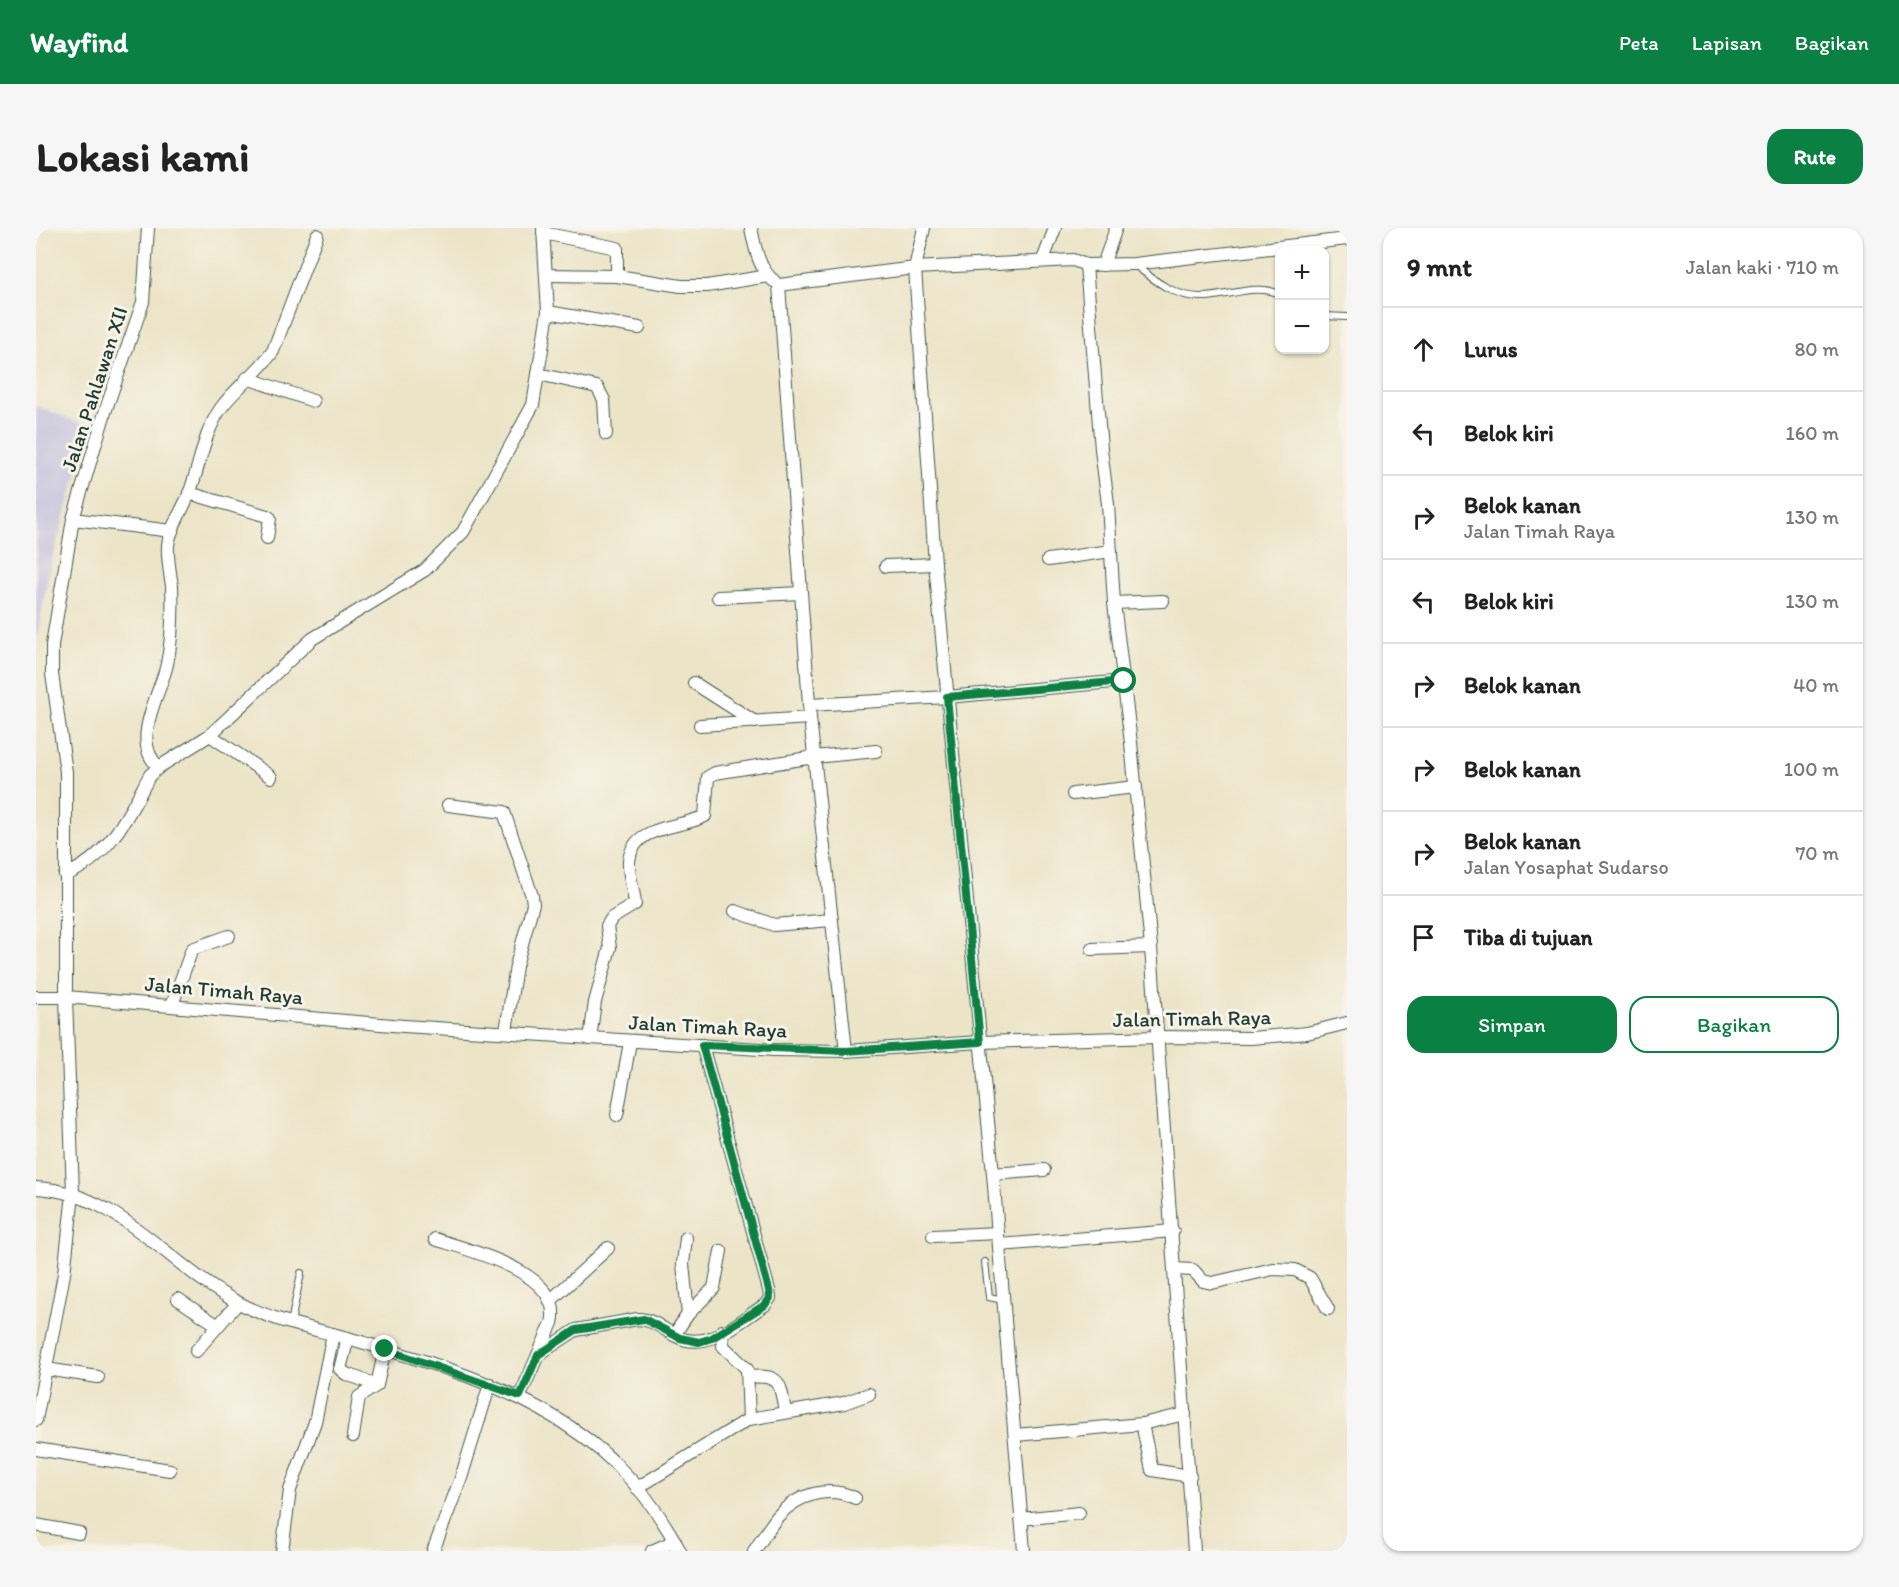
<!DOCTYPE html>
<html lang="id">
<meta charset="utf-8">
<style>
:root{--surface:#fff;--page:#f6f6f6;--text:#222;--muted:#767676;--line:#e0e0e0;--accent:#0b8043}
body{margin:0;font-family:Itim,sans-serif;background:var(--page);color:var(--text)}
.controls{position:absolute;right:18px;top:18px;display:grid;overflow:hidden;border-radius:12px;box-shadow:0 2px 4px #0004}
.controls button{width:54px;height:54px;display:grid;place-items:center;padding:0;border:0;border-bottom:2px solid var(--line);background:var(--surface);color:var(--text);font:30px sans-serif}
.stop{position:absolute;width:18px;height:18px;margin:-14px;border:4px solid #0b8043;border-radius:50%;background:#fff}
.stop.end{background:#0b8043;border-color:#fff;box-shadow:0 2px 6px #0008}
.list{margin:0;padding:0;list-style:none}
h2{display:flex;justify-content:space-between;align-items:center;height:78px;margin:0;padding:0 24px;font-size:26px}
h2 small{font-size:20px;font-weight:400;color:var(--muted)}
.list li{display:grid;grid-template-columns:39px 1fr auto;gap:18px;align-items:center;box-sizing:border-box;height:84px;padding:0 24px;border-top:2px solid var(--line)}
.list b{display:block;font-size:22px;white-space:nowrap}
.list p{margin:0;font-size:20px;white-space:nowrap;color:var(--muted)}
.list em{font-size:20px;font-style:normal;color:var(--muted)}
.actions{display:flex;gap:12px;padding:18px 24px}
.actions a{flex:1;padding:14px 0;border:2px solid var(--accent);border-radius:18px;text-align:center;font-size:21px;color:var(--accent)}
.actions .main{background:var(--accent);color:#fff}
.icon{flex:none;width:33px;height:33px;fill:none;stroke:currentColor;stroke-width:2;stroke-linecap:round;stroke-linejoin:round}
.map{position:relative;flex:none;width:1311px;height:1323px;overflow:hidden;border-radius:18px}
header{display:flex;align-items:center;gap:36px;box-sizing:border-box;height:84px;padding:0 30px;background:var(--accent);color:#fff}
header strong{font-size:28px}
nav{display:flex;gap:33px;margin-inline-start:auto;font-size:21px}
.intro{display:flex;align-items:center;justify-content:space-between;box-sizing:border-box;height:144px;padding:0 36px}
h1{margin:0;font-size:42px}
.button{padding:15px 27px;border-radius:18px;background:var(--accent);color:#fff;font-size:21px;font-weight:700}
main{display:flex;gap:36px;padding:0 36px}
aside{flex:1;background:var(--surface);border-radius:18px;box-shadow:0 2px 4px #0004}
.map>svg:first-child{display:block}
.industrial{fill:#c2c1dc}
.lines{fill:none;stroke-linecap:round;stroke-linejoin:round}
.service-casing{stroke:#3e564a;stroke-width:8}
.minor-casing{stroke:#3e564a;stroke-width:14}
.service{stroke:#fff;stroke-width:6}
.minor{stroke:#fff;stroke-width:12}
.route{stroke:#0b8043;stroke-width:8}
.labels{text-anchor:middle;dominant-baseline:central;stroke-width:6;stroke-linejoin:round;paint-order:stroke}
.street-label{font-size:21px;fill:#1f3d34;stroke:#f7f3e8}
</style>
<header>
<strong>Wayfind</strong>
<nav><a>Peta</a><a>Lapisan</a><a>Bagikan</a></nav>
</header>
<div class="intro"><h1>Lokasi kami</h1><a class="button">Rute</a></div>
<main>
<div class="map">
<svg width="1311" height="1323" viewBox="0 0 1311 1323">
<rect width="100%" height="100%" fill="#f7f3e8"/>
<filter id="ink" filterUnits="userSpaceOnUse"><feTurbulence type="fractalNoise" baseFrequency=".0167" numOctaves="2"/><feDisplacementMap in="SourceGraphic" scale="12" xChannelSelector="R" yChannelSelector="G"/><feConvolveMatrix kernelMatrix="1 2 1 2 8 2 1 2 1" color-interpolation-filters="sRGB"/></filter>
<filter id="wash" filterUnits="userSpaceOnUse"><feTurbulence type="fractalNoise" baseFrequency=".008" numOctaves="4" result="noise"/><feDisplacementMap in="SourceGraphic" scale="24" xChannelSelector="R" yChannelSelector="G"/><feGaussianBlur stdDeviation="1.35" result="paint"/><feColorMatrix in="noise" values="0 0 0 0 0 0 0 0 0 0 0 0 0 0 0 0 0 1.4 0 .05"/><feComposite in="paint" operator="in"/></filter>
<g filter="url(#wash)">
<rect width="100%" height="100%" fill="#ece4c7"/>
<polygon class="industrial" points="0,178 55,199 13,342 0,416"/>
</g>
<g filter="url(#ink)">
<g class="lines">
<defs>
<g id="service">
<path d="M1100 38C1119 53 1141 70 1166 69 1191 69 1220 55 1244 66"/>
<polyline points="1288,88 1311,89"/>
<polyline points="949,1034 953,1069 967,1072"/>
<polyline points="255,1095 265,1045"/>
</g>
<g id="minor">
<path d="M715 0C719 19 722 40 738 53"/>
<polyline points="888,0 879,40 899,336 957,946 988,1323"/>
<polyline points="507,5 581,20 581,48"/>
<polyline points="1007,32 1019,0"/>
<polyline points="1050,37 1098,36 1311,11"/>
<polyline points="1067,37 1080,0"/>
<polyline points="510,47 581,48 645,58 671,58 732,48"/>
<polyline points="512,84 603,100"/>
<polyline points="502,146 561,159 568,172 570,206"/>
<polyline points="211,150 277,173"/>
<polyline points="153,265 231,288 234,290 231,310"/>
<polyline points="37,291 136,303"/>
<polyline points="1012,332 1075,323"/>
<polyline points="850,338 899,336"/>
<polyline points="682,369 765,365"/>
<polyline points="1078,375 1127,373"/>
<polyline points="658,455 719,494"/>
<polyline points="774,477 911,469 1088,453"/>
<polyline points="664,497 774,490"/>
<polyline points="174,507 235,549"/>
<path d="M123 539C93 514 125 465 131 436 136 412 137 382 136 358 134 344 131 330 132 317 134 299 147 282 153 266 164 238 167 206 185 180 200 159 222 145 237 123L281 7"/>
<polyline points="1037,566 1100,559"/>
<polyline points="412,577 468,584 496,668 497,676 480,738 470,803"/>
<path d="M29 647C74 629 92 587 114 547L123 539 174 507 276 411 389 342 427 304 497 177 512 84 507 0"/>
<polyline points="699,683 738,697 795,692"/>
<polyline points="1056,721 1115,719"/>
<polyline points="0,769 30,769 368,798 738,822 810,823 944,814 1122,809 1215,810 1271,805 1311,795"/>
<polyline points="136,777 156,721 193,708"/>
<path d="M554 811 559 774 574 720 571 698 576 690 599 676C598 662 592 647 593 633 597 596 644 601 669 588L672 549 679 545 778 529 840 523"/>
<polyline points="810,823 774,490 743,57 879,40 1037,32 1050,37 1065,221 1072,276 1078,375 1095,515 1115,719 1158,1323"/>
<polyline points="581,887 594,814"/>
<polyline points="957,946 1008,942"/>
<path d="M0 960C84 964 133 1039 203 1075 239 1094 276 1100 315 1111 452 1151 573 1187 644 1323"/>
<polyline points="897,1008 962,1005"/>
<polyline points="650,1010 647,1036 652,1086"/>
<path d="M399 1011C432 1022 529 1045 516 1095L484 1168"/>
<polyline points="963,1017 1137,1003"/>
<polyline points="1139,1041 1157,1042 1167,1053 1176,1055 1237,1041 1259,1042 1274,1050 1292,1081"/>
<polyline points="142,1071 181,1097"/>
<polyline points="514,1073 572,1020"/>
<polyline points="638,1107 652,1086 678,1060 685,1023"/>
<polyline points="312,1110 304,1141 310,1146 341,1157"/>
<polyline points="160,1123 202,1075"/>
<path d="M502 1127 540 1102 602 1091C617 1091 628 1102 640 1108 672 1125 703 1093 729 1077L734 1070 733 1062 666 817"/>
<polyline points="10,1141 62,1149"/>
<path d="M712 1149C745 1146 744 1154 749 1184"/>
<polyline points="713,1191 808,1175 833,1166"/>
<polyline points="0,1192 28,1046 37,966 30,769 30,544 16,446 16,417 37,291 70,181 107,74 112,0"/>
<polyline points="1106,1196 1116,1242 1154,1248"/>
<polyline points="979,1207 1106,1196 1149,1186"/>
<polyline points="317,1208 323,1169 341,1157 349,1121"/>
<polyline points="0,1221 134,1242"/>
<polyline points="601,1260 713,1191 711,1141 687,1118 686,1103"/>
<polyline points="985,1291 1043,1285"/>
<polyline points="0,1297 43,1305"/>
<polyline points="246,1323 254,1262 279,1194 297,1106"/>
<polyline points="397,1323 425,1250 454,1156"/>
<polyline points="616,1323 639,1313"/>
<path d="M718 1323C726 1312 733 1299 742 1288 762 1266 793 1257 819 1270"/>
</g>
</defs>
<use href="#service" class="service-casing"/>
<use href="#minor" class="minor-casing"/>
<use href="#service" class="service"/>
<use href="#minor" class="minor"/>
</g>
</g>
<g class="lines" filter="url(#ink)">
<polyline class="route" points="349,1121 484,1168 502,1127 540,1102 608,1091 644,1110 663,1114 676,1110 729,1077 734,1070 733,1062 666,817 810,823 944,814 911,469 1088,453"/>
</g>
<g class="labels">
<g class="street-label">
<text transform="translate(58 161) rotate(-72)">Jalan Pahlawan XII</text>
<text transform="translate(188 762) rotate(5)">Jalan Timah Raya</text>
<text transform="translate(1156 790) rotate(-1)">Jalan Timah Raya</text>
<text transform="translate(672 798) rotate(3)">Jalan Timah Raya</text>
</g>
</g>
</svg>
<div class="controls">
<button>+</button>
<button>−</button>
</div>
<div class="stop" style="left:1088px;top:453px"></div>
<div class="stop end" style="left:349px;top:1121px"></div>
</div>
<aside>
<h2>9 mnt<small>Jalan kaki · 710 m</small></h2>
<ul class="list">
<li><svg class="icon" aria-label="ahead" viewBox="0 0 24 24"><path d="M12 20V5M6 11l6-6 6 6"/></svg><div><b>Lurus</b></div><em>80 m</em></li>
<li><svg class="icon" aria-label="left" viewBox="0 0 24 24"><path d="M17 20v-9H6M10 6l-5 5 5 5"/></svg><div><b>Belok kiri</b></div><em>160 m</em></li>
<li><svg class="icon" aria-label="right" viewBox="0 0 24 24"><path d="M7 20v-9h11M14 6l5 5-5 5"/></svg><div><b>Belok kanan</b><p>Jalan Timah Raya</p></div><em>130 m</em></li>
<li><svg class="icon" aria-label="left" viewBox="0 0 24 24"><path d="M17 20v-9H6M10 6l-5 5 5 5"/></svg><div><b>Belok kiri</b></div><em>130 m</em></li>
<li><svg class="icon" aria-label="right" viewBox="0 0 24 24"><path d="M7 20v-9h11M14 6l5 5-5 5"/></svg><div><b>Belok kanan</b></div><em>40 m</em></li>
<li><svg class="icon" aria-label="right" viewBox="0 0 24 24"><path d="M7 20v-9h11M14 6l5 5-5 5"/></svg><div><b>Belok kanan</b></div><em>100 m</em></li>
<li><svg class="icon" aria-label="right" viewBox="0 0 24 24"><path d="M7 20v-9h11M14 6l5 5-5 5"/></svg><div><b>Belok kanan</b><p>Jalan Yosaphat Sudarso</p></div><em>70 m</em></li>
<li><svg class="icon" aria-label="arrive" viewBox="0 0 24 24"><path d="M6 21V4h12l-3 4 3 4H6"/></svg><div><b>Tiba di tujuan</b></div></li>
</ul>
<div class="actions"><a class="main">Simpan</a><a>Bagikan</a></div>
</aside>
</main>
